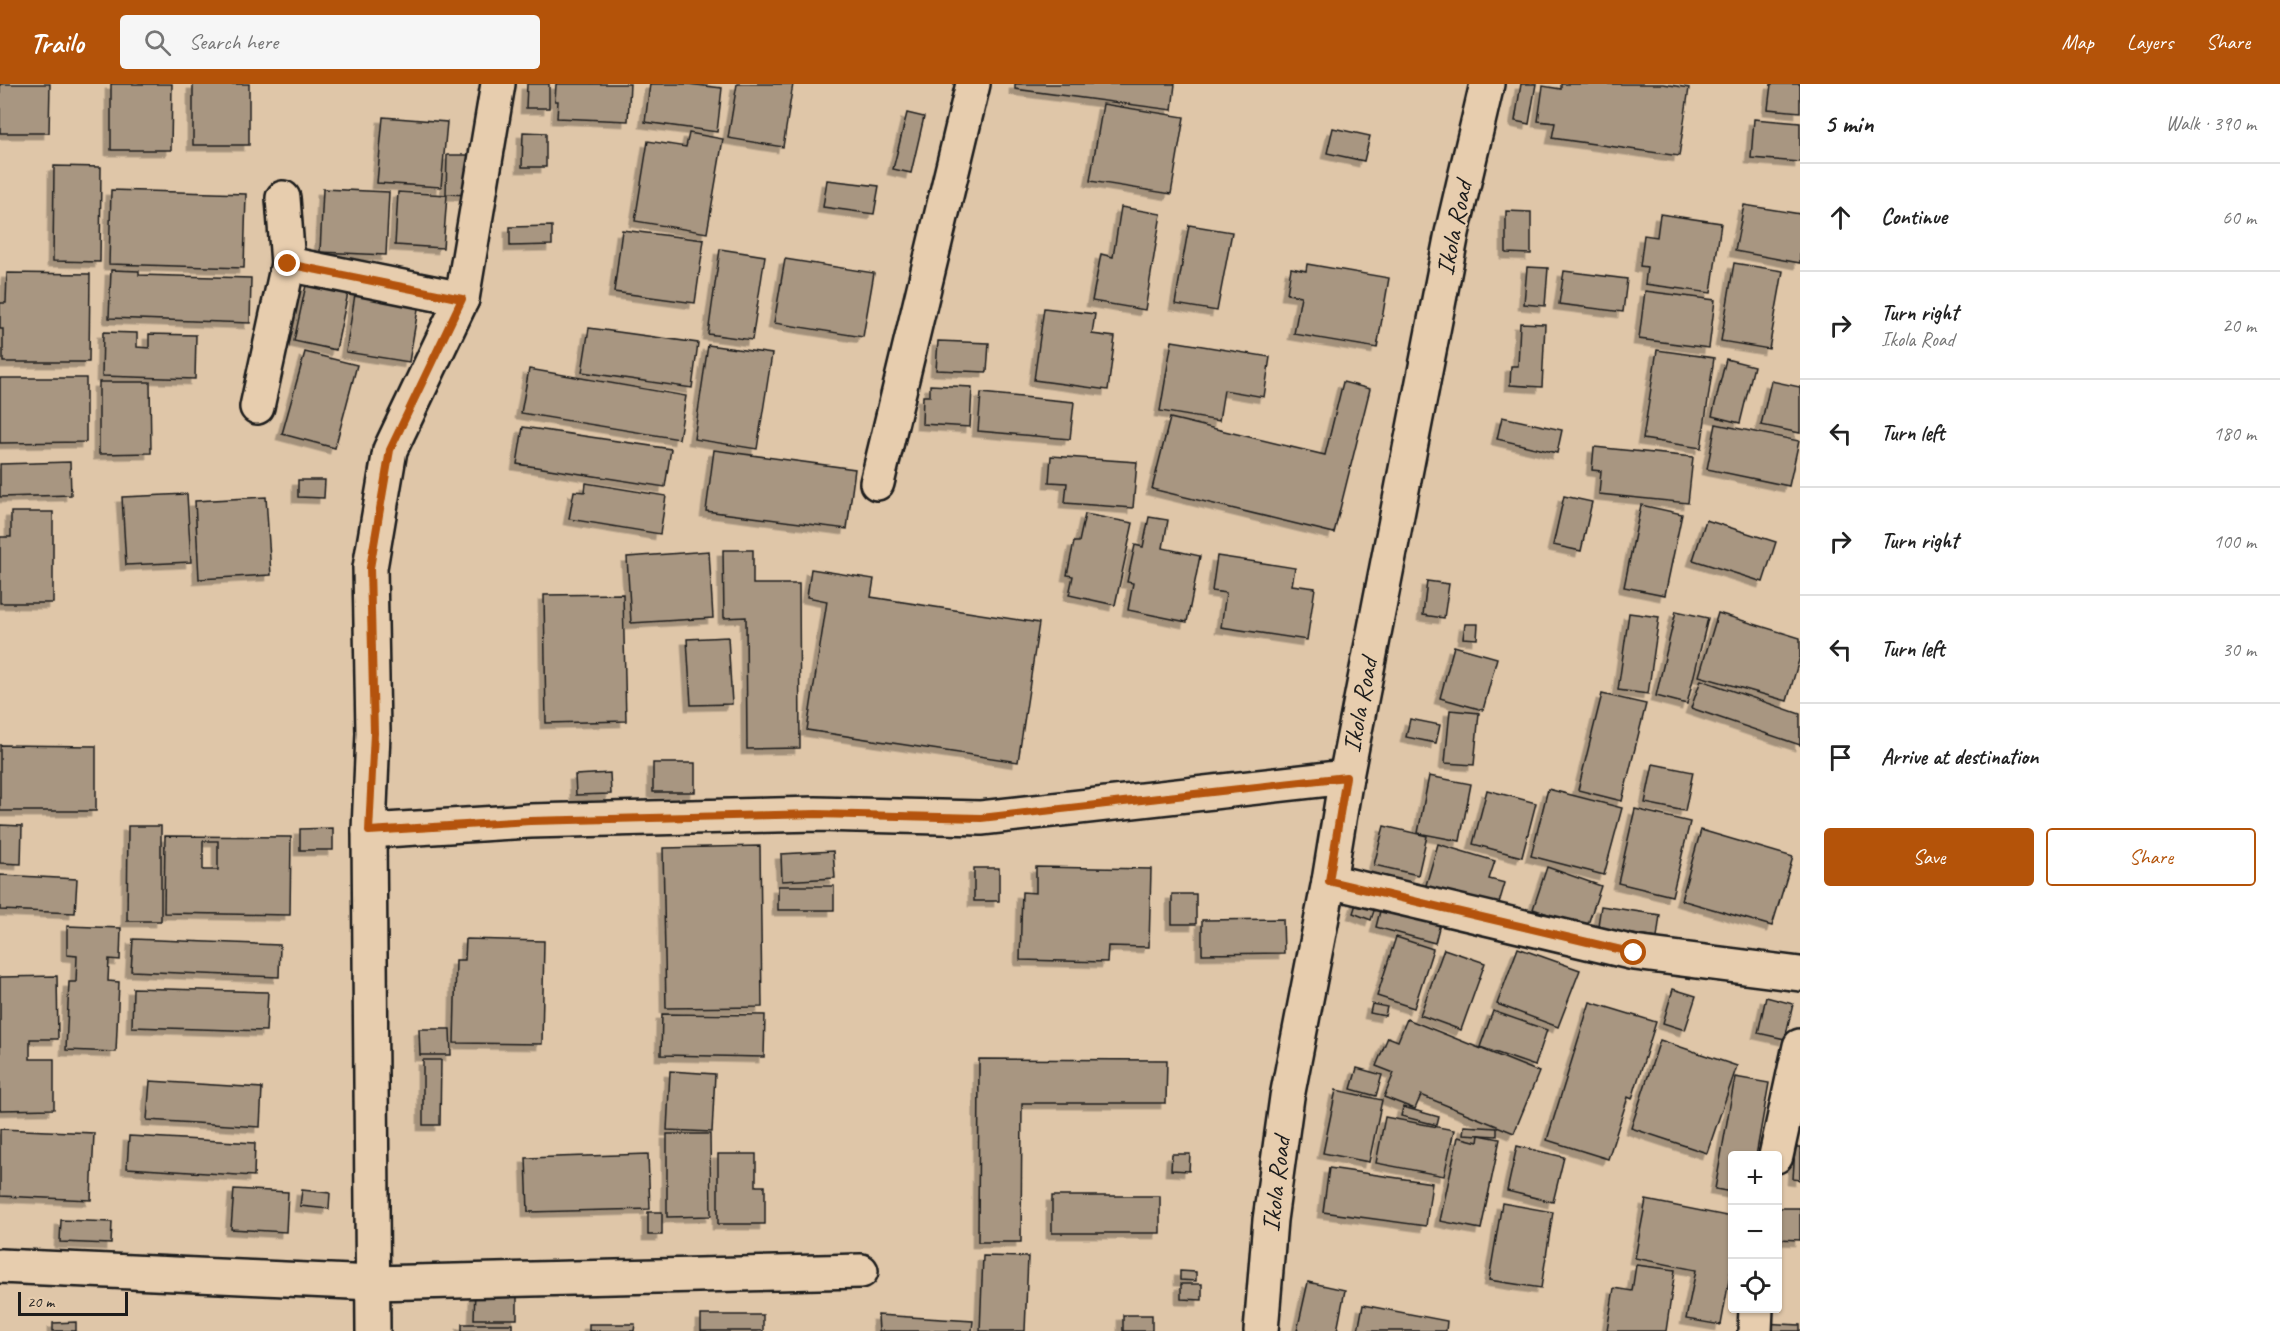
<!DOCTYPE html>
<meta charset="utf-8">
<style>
:root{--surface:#fff;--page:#f6f6f6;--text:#222;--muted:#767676;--line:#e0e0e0;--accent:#b45309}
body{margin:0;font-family:Caveat,sans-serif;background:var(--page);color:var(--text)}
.controls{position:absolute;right:18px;bottom:18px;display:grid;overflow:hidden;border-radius:6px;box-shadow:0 2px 4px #0004}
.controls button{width:54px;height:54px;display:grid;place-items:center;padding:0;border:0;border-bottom:2px solid var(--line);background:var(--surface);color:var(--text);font:30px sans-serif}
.scale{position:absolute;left:18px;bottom:15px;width:110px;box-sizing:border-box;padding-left:6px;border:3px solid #1c1c1c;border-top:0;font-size:16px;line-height:21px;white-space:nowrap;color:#1c1c1c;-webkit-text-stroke:4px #e7cdae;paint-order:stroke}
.stop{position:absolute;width:18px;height:18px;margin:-14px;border:4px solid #b45309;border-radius:50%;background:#fff}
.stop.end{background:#b45309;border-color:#fff;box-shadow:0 2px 6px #0008}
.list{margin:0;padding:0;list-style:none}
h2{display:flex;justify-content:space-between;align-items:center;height:78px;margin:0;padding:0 24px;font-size:26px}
h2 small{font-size:20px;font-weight:400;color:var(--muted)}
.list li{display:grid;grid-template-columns:39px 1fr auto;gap:18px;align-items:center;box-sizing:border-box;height:108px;padding:0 24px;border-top:2px solid var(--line)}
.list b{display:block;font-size:22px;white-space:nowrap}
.list p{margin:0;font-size:20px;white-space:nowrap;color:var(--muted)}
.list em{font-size:20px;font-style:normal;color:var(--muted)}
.actions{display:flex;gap:12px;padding:18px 24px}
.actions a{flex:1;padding:14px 0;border:2px solid var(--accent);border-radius:6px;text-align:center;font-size:21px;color:var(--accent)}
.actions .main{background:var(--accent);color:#fff}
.icon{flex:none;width:33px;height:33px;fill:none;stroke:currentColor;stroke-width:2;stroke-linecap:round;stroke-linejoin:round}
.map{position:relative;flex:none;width:1800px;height:1247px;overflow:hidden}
header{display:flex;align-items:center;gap:36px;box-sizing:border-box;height:84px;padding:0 30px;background:var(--accent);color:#fff}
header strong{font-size:28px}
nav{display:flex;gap:33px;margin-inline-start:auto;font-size:21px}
.search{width:420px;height:54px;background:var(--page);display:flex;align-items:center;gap:15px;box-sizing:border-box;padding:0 21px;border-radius:6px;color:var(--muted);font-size:22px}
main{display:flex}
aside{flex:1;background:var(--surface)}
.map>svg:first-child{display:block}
.building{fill:#a89681;stroke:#1c1c1c;stroke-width:1.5;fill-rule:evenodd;filter:url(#shadow)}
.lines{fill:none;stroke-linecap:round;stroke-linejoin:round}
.minor-casing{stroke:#1c1c1c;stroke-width:38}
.minor{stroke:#e7cdae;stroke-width:33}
.route{stroke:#b45309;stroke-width:8}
.labels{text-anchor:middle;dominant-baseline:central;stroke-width:4.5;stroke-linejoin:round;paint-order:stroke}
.street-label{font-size:26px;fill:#1c1c1c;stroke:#e7cdae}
</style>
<header>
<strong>Trailo</strong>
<div class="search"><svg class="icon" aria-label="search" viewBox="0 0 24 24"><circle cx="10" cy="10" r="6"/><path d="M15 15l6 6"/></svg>Search here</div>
<nav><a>Map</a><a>Layers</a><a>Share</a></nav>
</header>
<main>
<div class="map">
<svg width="1800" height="1247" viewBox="0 0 1800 1247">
<defs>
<filter id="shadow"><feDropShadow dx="-5.5" dy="5.5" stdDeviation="0" flood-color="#0004"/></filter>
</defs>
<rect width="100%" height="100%" fill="#dfc6a8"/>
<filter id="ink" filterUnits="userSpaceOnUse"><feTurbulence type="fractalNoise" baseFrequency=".0167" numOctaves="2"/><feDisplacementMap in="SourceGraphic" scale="12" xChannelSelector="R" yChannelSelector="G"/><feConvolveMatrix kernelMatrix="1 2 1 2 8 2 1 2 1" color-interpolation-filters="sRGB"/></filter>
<g filter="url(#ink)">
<g class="building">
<polygon points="0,0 50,0 49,49 0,49"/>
<polygon points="111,0 172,0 171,66 111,66"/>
<rect x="193" y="0" width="56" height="61"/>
<polygon points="527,0 549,0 549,24 526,24"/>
<polygon points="556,0 630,0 628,37 557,34 558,17 555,17"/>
<polygon points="650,0 688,0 722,4 717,48 645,38"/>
<polygon points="737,0 793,0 783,63 728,54"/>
<polygon points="1015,0 1175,0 1172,26 1015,5"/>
<polygon points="1521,0 1536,0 1529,40 1515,37"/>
<polygon points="1561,0 1663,0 1689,4 1679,72 1552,54 1555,39 1538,37 1543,2 1561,5"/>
<polygon points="1771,0 1800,0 1800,28 1768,25"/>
<polygon points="1103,20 1184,33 1171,110 1090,97"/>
<polygon points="907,29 924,33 911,89 893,85"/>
<polygon points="383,33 447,38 441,103 377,99"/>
<polygon points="1754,35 1800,39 1800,78 1751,74"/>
<polygon points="1333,44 1370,52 1364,77 1327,69"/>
<polygon points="523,48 546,49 546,83 522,83"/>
<polygon points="689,49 723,55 707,149 635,137 648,57 686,63"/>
<polygon points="447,71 471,71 470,111 446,110"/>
<polygon points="54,82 101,83 100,178 53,177"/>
<polygon points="827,96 879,102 874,130 823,123"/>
<polygon points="323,105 389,108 386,171 320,168"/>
<polygon points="111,106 246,110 244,184 109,180"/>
<polygon points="398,108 447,111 443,164 395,161"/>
<polygon points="1744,121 1800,130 1800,179 1735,167"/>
<polygon points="1121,123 1161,130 1145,226 1092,217 1101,170 1113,173"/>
<polygon points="1506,127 1531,128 1531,170 1506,169"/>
<polygon points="1660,130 1721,139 1711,209 1645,200 1647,183 1640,182 1644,151 1657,153"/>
<polygon points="1189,141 1232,148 1217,227 1175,220"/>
<polygon points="552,142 552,161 510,162 510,143"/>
<polygon points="622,146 704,156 695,219 614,208"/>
<polygon points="720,165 765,172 752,256 708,250"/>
<polygon points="785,175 874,189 863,253 774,239"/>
<polygon points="1734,179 1783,187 1769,265 1721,257"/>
<polygon points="1307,180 1389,194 1377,264 1294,250 1301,212 1287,210 1291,184 1306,187"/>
<polygon points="1527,183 1548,184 1545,222 1524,220"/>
<polygon points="111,186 139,187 139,191 251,194 250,239 109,234"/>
<polygon points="1564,187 1627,195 1623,228 1559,220"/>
<polygon points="7,189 90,190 89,278 3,278 3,245 0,245 0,219 6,219"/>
<polygon points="306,201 348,209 336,266 294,257"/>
<polygon points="356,204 420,214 409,278 346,268"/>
<polygon points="1645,207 1715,216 1709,264 1639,255"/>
<polygon points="1044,224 1095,230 1092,250 1115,253 1108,306 1034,296"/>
<polygon points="1520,239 1545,240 1542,303 1510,301 1511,282 1518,282"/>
<polygon points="589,244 698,259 692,304 582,288"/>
<polygon points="103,248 137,249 137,263 149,264 149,250 196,251 195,295 102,292"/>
<polygon points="938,257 989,259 987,288 936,286"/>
<polygon points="1172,257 1270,273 1264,313 1224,306 1219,337 1160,327"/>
<polygon points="708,261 772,270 757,365 694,355"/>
<polygon points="1657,266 1714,274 1701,364 1643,355"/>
<polygon points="305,268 357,281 335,364 282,350"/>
<polygon points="1726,275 1754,282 1740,339 1712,332"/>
<polygon points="529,285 686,312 679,355 521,329"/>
<polygon points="0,294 86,294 86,358 0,359"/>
<polygon points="1771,297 1800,303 1800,349 1761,341"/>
<polygon points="99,298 150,298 151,369 99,370"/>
<polygon points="1343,298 1370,305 1334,449 1152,405 1170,334 1325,371"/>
<polygon points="930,301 972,303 970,343 922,340 923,312 930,312"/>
<polygon points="981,309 1074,318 1070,355 978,347"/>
<polygon points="1502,333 1562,346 1557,369 1497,355"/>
<polygon points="1716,340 1799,357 1789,402 1707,385"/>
<polygon points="523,343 671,365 665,403 517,380"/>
<polygon points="1594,363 1693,373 1688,419 1599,410 1601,387 1592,386"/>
<polygon points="714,366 855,385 847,445 706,427"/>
<polygon points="1051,372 1137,378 1133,424 1065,419 1067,399 1049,398"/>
<polygon points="70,378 71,411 0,413 0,380"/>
<polygon points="298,396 325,396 324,414 298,413"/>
<polygon points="586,399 666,412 660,450 569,435 574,407 585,408"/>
<polygon points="187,410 191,478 126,481 122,413"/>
<polygon points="1564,412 1592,418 1581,467 1553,461"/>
<polygon points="266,413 271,491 199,495 195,417"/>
<polygon points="1641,421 1682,430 1665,511 1624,503"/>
<polygon points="11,428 53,428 53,519 0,519 0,453 11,453"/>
<polygon points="1085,430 1133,439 1115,521 1069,511 1073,492 1067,491 1074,458 1079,458"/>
<polygon points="1149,433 1168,436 1163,464 1200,472 1187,538 1128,526 1133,499 1127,498 1135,461 1143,463"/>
<polygon points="1706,436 1776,458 1763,498 1693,476"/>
<polygon points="723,466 753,466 753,500 799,500 800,664 747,665 746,533 724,534"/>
<polygon points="709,467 713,534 631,539 627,473"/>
<polygon points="1217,472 1295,484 1292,501 1315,504 1307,556 1221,543 1226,509 1212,507"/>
<polygon points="811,485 874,495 871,513 1039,539 1018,678 807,646 827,517 807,513"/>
<polygon points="1427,497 1449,500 1444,534 1423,531"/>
<polygon points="623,510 626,637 546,639 544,511"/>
<polygon points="1676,527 1708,534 1687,620 1656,612"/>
<polygon points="1629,529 1659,533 1648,610 1618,606"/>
<polygon points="1718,529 1800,554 1800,573 1787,617 1699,592"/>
<polygon points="1465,540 1478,540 1477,555 1463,554"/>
<polygon points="728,553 732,620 691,621 687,555"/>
<polygon points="1454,562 1497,574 1483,626 1440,614"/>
<polygon points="1701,596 1800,630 1800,661 1691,624"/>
<polygon points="1602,610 1646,620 1622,717 1578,706"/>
<polygon points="1450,626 1479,629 1474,681 1445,679"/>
<polygon points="1410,635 1440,641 1436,659 1406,653"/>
<polygon points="0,661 96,662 96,727 0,727"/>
<rect x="653" y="679" width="42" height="29"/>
<polygon points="1653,680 1693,688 1685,727 1645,719"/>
<polygon points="610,689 611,710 576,711 575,691"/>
<polygon points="1429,692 1471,700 1460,757 1418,749"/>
<polygon points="1548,705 1622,724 1604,791 1531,772"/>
<polygon points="1487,706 1536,719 1522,773 1473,760"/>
<polygon points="1635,725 1690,738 1672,812 1618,799"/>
<polygon points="0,741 22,742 21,780 0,779"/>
<polygon points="128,742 161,742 161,837 127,837"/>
<polygon points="1384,742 1427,752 1418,791 1374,781"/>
<polygon points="333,744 333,766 300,766 300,745"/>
<polygon points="1701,746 1793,773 1772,842 1681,816"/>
<path d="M165 752 291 753 290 831 164 829ZM203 757H218V786H203Z"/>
<polygon points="1438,760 1495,777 1489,795 1505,799 1496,829 1424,808"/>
<polygon points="760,762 762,923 666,924 663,764"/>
<polygon points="833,767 835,794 782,797 781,770"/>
<polygon points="1036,783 1151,785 1149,863 1108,862 1107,878 1020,876 1022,808 1036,809"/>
<polygon points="1547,783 1601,802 1587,843 1533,825"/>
<rect x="974" y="784" width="25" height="33"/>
<polygon points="0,791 77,795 75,829 0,826"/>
<rect x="778" y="802" width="56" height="24"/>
<rect x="1172" y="810" width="24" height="30"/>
<polygon points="1359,811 1377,818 1371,836 1353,829"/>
<polygon points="1382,819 1441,836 1435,859 1376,843"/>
<polygon points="1601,822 1660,831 1657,854 1620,848 1620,852 1597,848"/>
<polygon points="1283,835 1284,869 1202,870 1202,836"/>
<polygon points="67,842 121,844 120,876 109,875 108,897 119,898 116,968 66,966 69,898 76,898 77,872 67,871"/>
<polygon points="1396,853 1433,865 1414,924 1377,912"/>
<polygon points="133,855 280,861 279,893 131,887"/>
<polygon points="466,855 544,857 542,960 454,959 456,876 465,876"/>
<polygon points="1518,864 1580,886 1558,943 1497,920"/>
<polygon points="1444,865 1485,879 1461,946 1420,931"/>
<polygon points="57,892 58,955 30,955 30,975 54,975 54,1025 0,1026 0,893"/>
<polygon points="133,904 268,908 266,947 132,943"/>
<polygon points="1673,905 1696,912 1685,946 1663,939"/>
<polygon points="1766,913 1793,920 1785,955 1758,949"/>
<polygon points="1590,918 1656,938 1632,1015 1628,1013 1608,1075 1547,1056"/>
<polygon points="1372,920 1387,923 1385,932 1370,929"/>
<polygon points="1493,927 1547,946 1535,982 1480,963"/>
<polygon points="662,930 765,931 764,973 661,971"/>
<polygon points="1407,935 1539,988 1514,1049 1421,1011 1415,1025 1384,1013 1394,989 1376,982 1388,953 1398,957"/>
<polygon points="419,945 450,945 451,971 420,971"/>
<polygon points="1660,956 1737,982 1707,1069 1631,1044"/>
<polygon points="979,975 1167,976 1166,1019 1022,1019 1021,1158 978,1158"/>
<polygon points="423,976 441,976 440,1041 423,1041"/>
<polygon points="1357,984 1382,991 1376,1012 1351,1005"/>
<polygon points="670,987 715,990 712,1048 667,1046"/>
<polygon points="1735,993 1769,999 1756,1072 1732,1072 1732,1108 1715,1105"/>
<polygon points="150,997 262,1004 260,1043 147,1036"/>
<polygon points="1336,1006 1382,1016 1369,1078 1323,1069"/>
<polygon points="1403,1023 1439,1033 1437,1041 1401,1032"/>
<polygon points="1385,1033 1454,1046 1444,1092 1376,1079"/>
<polygon points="1464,1042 1497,1044 1497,1052 1463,1050"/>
<polygon points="0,1045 94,1049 91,1116 0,1112"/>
<polygon points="667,1050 710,1050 711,1132 667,1133"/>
<polygon points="1479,1051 1500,1055 1481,1145 1440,1137 1458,1053 1478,1058"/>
<polygon points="129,1052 255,1059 254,1092 127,1084"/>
<polygon points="1517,1062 1564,1073 1553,1118 1507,1107"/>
<polygon points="1795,1063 1800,1063 1800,1096 1793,1095"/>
<polygon points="648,1070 650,1125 528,1128 526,1074"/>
<polygon points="718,1070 756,1070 756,1102 765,1102 765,1140 718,1140"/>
<polygon points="1172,1070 1190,1070 1189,1087 1171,1086"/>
<polygon points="1329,1084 1432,1099 1426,1142 1323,1128"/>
<polygon points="234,1105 288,1108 286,1148 231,1145"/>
<polygon points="302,1106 330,1109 329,1125 300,1122"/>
<rect x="1052" y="1112" width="108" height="37"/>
<polygon points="1646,1116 1732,1133 1732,1180 1721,1241 1686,1235 1696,1186 1635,1174"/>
<polygon points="1502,1119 1553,1128 1541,1204 1489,1196"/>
<polygon points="1778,1124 1800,1124 1800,1156 1778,1155"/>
<rect x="648" y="1128" width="14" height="23"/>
<polygon points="61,1136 112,1138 111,1160 60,1158"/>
<polygon points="983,1172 1028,1173 1025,1247 980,1247"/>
<polygon points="1636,1181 1675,1186 1666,1247 1607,1247 1614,1204 1632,1207"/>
<polygon points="1180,1187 1196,1188 1196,1197 1180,1196"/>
<polygon points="1308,1198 1345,1206 1337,1247 1297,1247"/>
<polygon points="1181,1200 1202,1200 1202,1216 1181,1215"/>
<polygon points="475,1207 517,1207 517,1235 474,1235"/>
<polygon points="1363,1221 1447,1237 1446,1247 1358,1247"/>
<rect x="701" y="1231" width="62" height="16"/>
<polygon points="878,1231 973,1237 972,1247 879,1247"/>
<rect x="1123" y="1231" width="29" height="16"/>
<polygon points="76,1238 76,1247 53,1247 53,1239"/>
<polygon points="1763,1239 1800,1241 1800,1247 1762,1247"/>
<polygon points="462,1240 512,1240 512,1247 514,1247 462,1247"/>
<polygon points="589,1240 635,1240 634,1247 589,1247"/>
</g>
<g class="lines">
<defs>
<g id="minor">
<polyline points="283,114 288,180 462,215"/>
<polyline points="257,323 288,180"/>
<polyline points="877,399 973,0"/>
<polyline points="369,747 530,737 816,730 981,734 1346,693"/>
<polyline points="1329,797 1634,869 1800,890"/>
<polyline points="1776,1072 1800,962"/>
<polyline points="0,1182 373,1199 861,1187"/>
<polyline points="373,1247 369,747 373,649 370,484 390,366 462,215 498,0"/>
<polyline points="1261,1247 1270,1136 1287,1013 1329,797 1346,693 1452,149 1487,0"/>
<polyline points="1755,1247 1756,1224"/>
</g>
</defs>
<use href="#minor" class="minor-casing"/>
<use href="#minor" class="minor"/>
</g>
</g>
<g class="lines" filter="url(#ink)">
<polyline class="route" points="288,180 462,215 390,366 370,484 374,649 369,747 530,737 816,730 981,734 1346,693 1329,797 1634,869"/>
</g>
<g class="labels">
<g class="street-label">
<text transform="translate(1454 144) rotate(-78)">Ikola Road</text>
<text transform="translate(1360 621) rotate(-79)">Ikola Road</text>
<text transform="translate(1276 1100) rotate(-83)">Ikola Road</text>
</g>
</g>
</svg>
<div class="controls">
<button>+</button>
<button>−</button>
<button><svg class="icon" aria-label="locate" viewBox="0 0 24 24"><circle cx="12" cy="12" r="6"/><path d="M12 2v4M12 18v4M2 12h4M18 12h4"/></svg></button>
</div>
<div class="scale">20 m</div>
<div class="stop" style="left:1634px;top:869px"></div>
<div class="stop end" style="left:288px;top:180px"></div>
</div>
<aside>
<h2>5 min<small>Walk · 390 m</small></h2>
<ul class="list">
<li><svg class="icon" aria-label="ahead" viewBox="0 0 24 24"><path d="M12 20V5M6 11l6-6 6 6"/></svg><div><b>Continue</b></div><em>60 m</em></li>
<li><svg class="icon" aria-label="right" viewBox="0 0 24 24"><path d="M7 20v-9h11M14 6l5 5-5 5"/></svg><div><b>Turn right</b><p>Ikola Road</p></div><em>20 m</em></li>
<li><svg class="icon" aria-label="left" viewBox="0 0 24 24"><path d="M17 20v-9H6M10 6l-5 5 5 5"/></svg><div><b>Turn left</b></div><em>180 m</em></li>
<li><svg class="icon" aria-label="right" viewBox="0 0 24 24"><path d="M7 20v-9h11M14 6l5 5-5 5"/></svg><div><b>Turn right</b></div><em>100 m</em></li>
<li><svg class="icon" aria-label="left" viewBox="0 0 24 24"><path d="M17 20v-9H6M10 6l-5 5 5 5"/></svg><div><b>Turn left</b></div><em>30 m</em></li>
<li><svg class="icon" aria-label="arrive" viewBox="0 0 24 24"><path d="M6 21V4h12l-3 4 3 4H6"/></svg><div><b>Arrive at destination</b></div></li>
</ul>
<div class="actions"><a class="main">Save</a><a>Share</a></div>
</aside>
</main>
